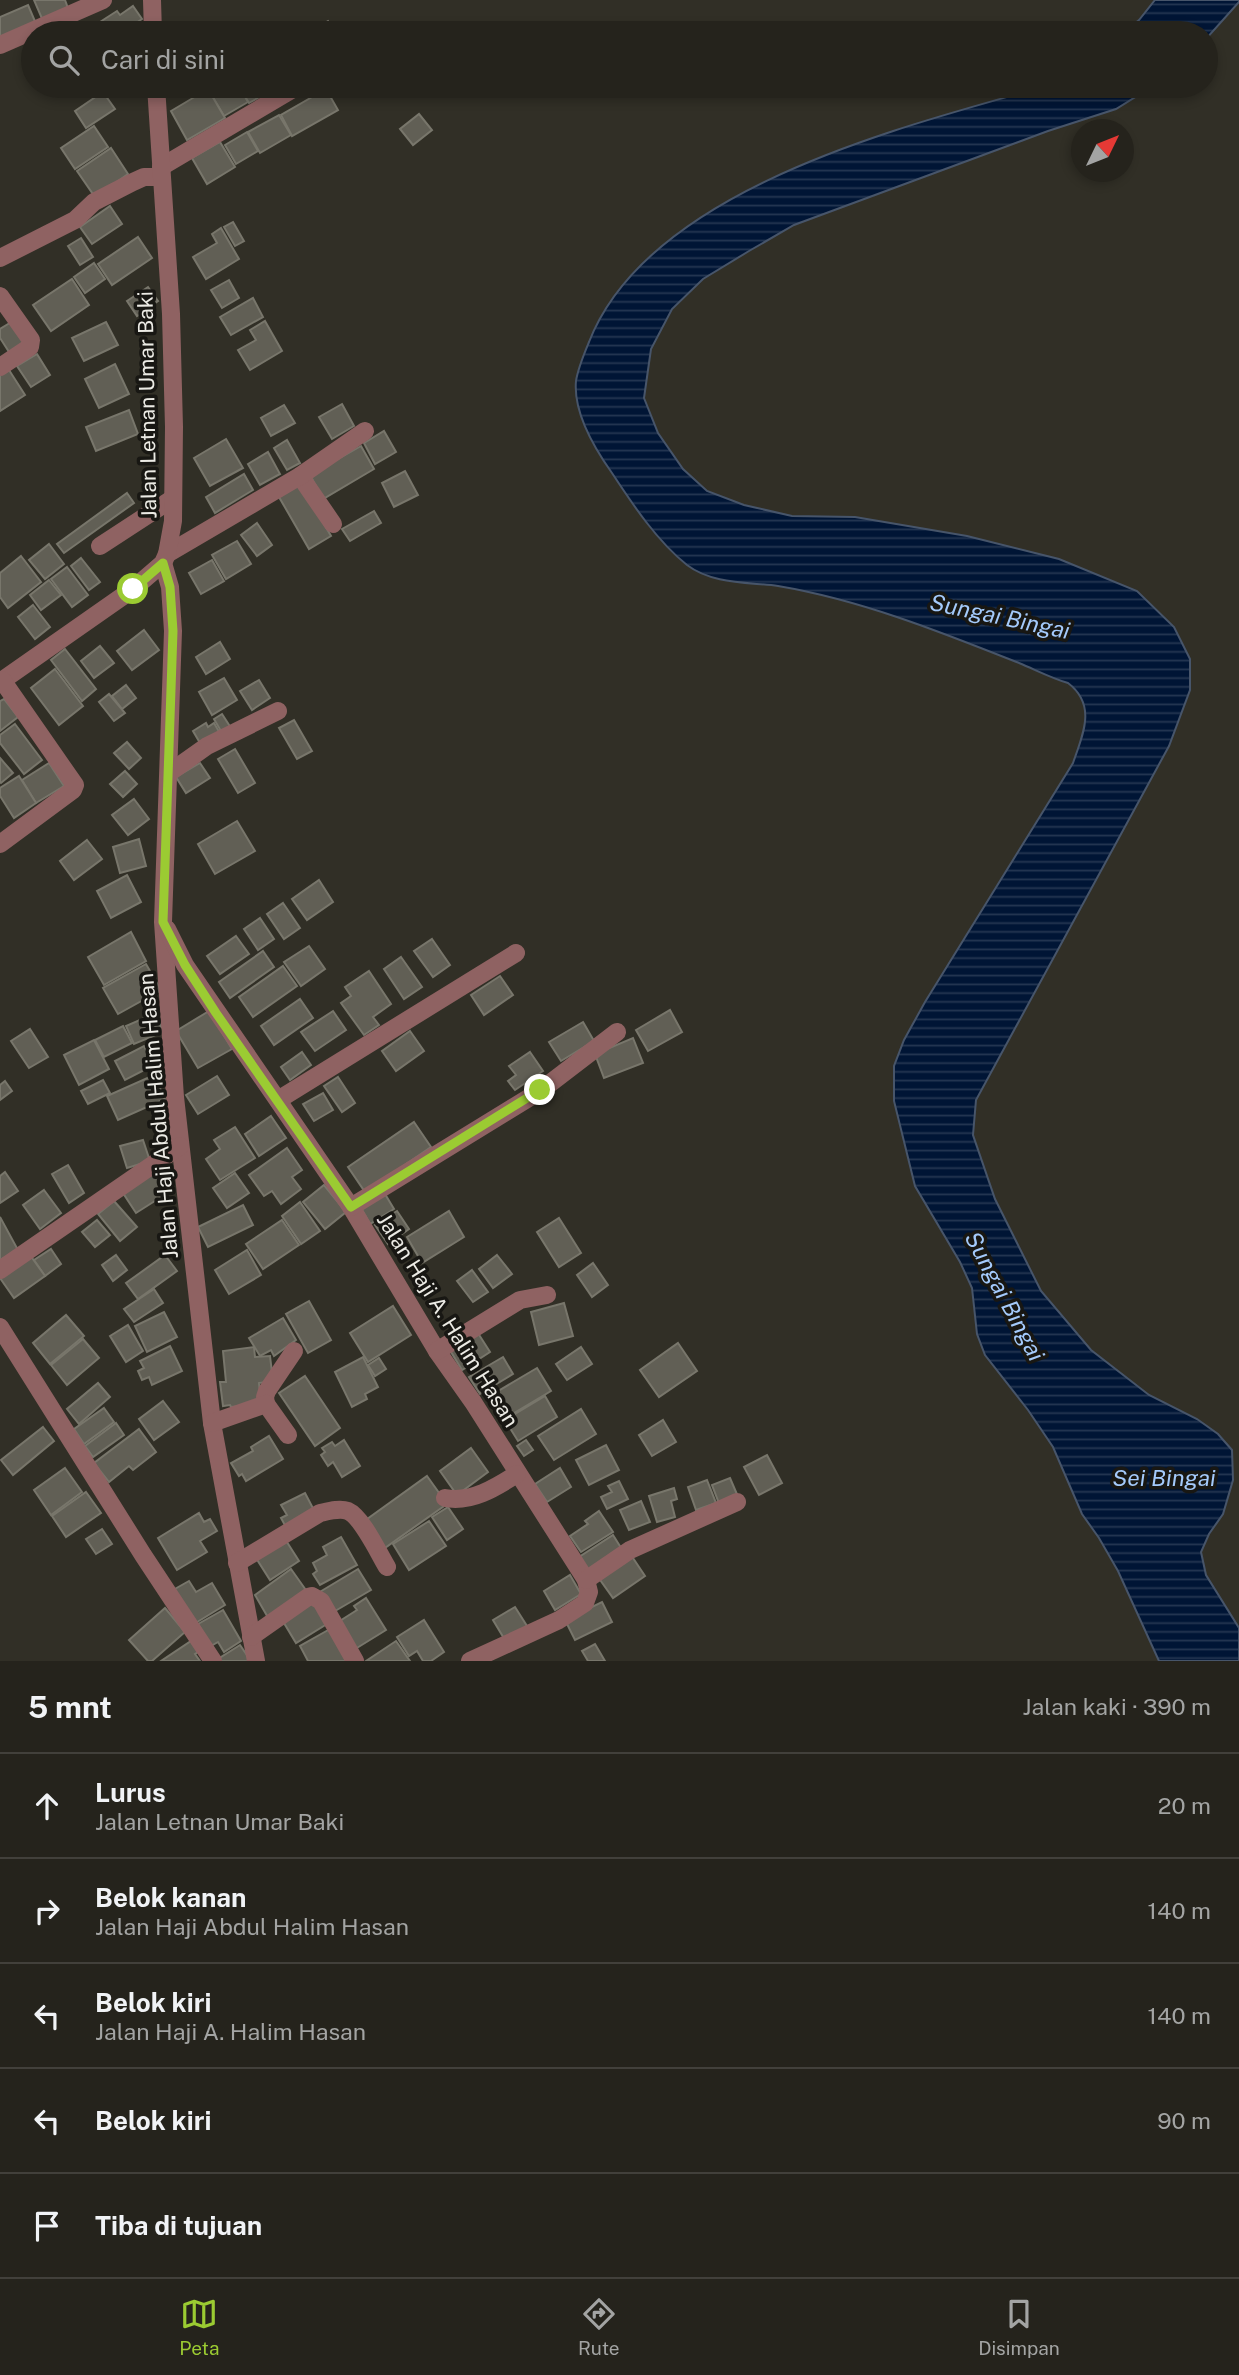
<!DOCTYPE html>
<html lang="id">
<meta charset="utf-8">
<style>
:root{--surface:#25231c;--page:#2d2b25;--text:#f1f3f6;--muted:#a3a4a3;--line:#42403b;--accent:#9bcb32}
body{margin:0;font-family:"Public Sans",sans-serif;background:var(--page);color:var(--text)}
.compass{position:absolute;left:1071px;top:119px;width:63px;height:63px;border-radius:50%;background:var(--surface);box-shadow:0 4px 10px #0003;rotate:47deg}
.stop{position:absolute;width:21px;height:21px;margin:-16px;border:5px solid #9bcb32;border-radius:50%;background:#fff}
.stop.end{background:#9bcb32;border-color:#fff;box-shadow:0 2px 7px #0008}
.list{margin:0;padding:0;list-style:none}
h2{display:flex;justify-content:space-between;align-items:center;height:91px;margin:0;padding:0 28px;font-size:30px}
h2 small{font-size:23px;font-weight:400;color:var(--muted)}
.list li{display:grid;grid-template-columns:46px 1fr auto;gap:21px;align-items:center;box-sizing:border-box;height:105px;padding:0 28px;border-top:2px solid var(--line)}
.list b{display:block;font-size:26px;white-space:nowrap}
.list p{margin:0;font-size:23px;white-space:nowrap;color:var(--muted)}
.list em{font-size:23px;font-style:normal;color:var(--muted)}
.icon{flex:none;width:38px;height:38px;fill:none;stroke:currentColor;stroke-width:2;stroke-linecap:round;stroke-linejoin:round}
.map{position:relative;flex:none;width:1239px;height:1661px;overflow:hidden}
.search{position:absolute;background:var(--surface);box-shadow:0 4px 10px #0003;left:21px;right:21px;top:21px;height:77px;display:flex;align-items:center;gap:18px;box-sizing:border-box;padding:0 24px;border-radius:38px;color:var(--muted);font-size:26px}
.sheet{height:616px;background:var(--surface)}
nav{display:flex;justify-content:space-around;align-items:center;box-sizing:border-box;height:98px;border-top:2px solid var(--line);background:var(--surface);font-size:19px;color:var(--muted)}
nav a{display:grid;justify-items:center;gap:4px}
nav .on{color:var(--accent)}
.map>svg:first-child{display:block}
.water{fill:url(#water-rules);stroke:#47556a;stroke-width:2}
.building{fill:#615f55;stroke:#78766b;stroke-width:2}
.lines{fill:none;stroke-linecap:round;stroke-linejoin:round}
.minor{stroke:#8f6262;stroke-width:18}
.route{stroke:#9bcb32;stroke-width:9}
.labels{text-anchor:middle;dominant-baseline:central;stroke-width:7;stroke-linejoin:round;paint-order:stroke}
.street-label{font-size:21px;fill:#ecebe5;stroke:#181713}
.water-label{font-size:23px;font-style:italic;fill:#a4cafb;stroke:#181713}
</style>
<div class="map">
<svg width="1239" height="1661" viewBox="0 0 1239 1661">
<defs>
<pattern id="water-rules" width="6" height="5" patternUnits="userSpaceOnUse" patternTransform="scale(1.75)"><rect width="6" height="5" fill="#001535"/><path d="M0 2.5h6" fill="none" stroke="#253752"/></pattern>
</defs>
<rect width="100%" height="100%" fill="#312f26"/>
<g class="water">
<polygon points="1155,0 1239,0 1239,2 1206,39 1206,33 1123,33 1139,20"/>
<path d="M1036 86H1153L1116 109 1048 131 794 225 749 251 703 279 672 309 651 349 644 398 658 433 683 469 707 491 744 505 792 516 855 517 967 536 1059 559 1137 591 1174 627 1190 659V690L1169 746 976 1100 973 1135 995 1199 1041 1291 1091 1350 1149 1395 1197 1419 1218 1434 1232 1450 1233 1480 1223 1514 1209 1534 1201 1552 1206 1575 1239 1628V1661H1159L1118 1571 1099 1538 1082 1514 1053 1447 1028 1410 985 1355 977 1334 972 1288 960 1262 915 1186 894 1101V1066L904 1040 925 1002 1073 763C1083 734 1097 705 1068 683 1051 678 1036 670 1019 663 941 632 861 600 778 586 747 582 712 584 687 565 657 541 633 505 612 473 595 449 573 413 576 381 578 368 584 354 589 342 646 195 883 132 1021 93Z"/>
</g>
<g class="building">
<polygon points="34,0 65,0 69,11 43,21"/>
<polygon points="28,5 37,26 0,42 0,17"/>
<polygon points="133,6 142,19 121,33 83,33 117,11 120,15"/>
<polygon points="328,21 336,33 308,33"/>
<polygon points="214,86 239,86 248,102 224,116 208,89"/>
<polygon points="239,86 269,86 272,90 249,103"/>
<polygon points="208,89 225,118 187,140 171,111"/>
<polygon points="326,89 338,110 292,136 281,115"/>
<polygon points="103,92 115,109 86,128 75,111"/>
<polygon points="419,114 432,130 413,145 400,129"/>
<polygon points="279,115 291,135 260,153 248,132"/>
<polygon points="94,126 108,147 75,169 61,148"/>
<polygon points="247,132 258,151 236,164 225,145"/>
<polygon points="220,142 235,167 207,184 192,158"/>
<polygon points="111,148 128,174 95,197 77,171"/>
<polygon points="110,206 122,224 92,244 80,227"/>
<polygon points="233,222 244,241 235,246 224,227"/>
<polygon points="221,228 239,259 206,279 193,257 217,243 212,234"/>
<polygon points="138,237 152,258 112,285 98,264"/>
<polygon points="81,238 93,257 80,265 68,246"/>
<polygon points="94,263 105,279 85,293 74,277"/>
<polygon points="72,279 89,305 51,331 33,305"/>
<polygon points="229,280 239,298 222,308 211,290"/>
<polygon points="148,287 158,301 137,316 127,301"/>
<polygon points="253,298 263,317 231,335 220,317"/>
<polygon points="13,321 28,344 11,355 0,338 0,329"/>
<polygon points="265,321 282,351 250,370 238,350 256,340 250,330"/>
<polygon points="106,322 118,345 84,361 72,338"/>
<polygon points="37,354 50,375 31,387 17,366"/>
<polygon points="115,364 129,394 99,408 85,379"/>
<polygon points="9,370 25,395 0,411 0,375"/>
<polygon points="342,404 354,426 332,439 319,417"/>
<polygon points="284,405 295,423 271,436 261,418"/>
<polygon points="129,410 138,434 96,451 86,427"/>
<polygon points="384,431 396,452 375,464 364,443"/>
<polygon points="226,439 243,468 210,486 194,458"/>
<polygon points="287,440 300,463 287,470 274,448"/>
<polygon points="361,446 374,469 323,499 310,475"/>
<polygon points="268,452 280,474 260,485 248,464"/>
<polygon points="405,471 418,495 394,507 382,483"/>
<polygon points="244,474 253,490 215,513 206,497"/>
<polygon points="301,484 331,536 309,549 279,497"/>
<polygon points="127,493 134,503 64,553 57,544"/>
<polygon points="374,511 381,523 350,541 342,529"/>
<polygon points="257,523 272,545 257,556 241,535"/>
<polygon points="237,541 251,564 226,579 212,555"/>
<polygon points="49,544 64,564 45,579 29,560"/>
<polygon points="21,556 41,582 8,608 0,597 0,573"/>
<polygon points="81,558 100,582 89,590 71,566"/>
<polygon points="212,560 224,581 201,594 189,573"/>
<polygon points="67,567 88,595 72,607 51,579"/>
<polygon points="49,580 61,595 41,610 30,595"/>
<polygon points="33,605 50,627 35,639 18,617"/>
<polygon points="144,630 159,650 132,670 117,651"/>
<polygon points="220,642 230,659 206,674 196,657"/>
<polygon points="100,646 114,663 94,678 81,661"/>
<polygon points="65,649 96,689 82,701 51,660"/>
<polygon points="55,669 83,706 59,725 31,688"/>
<polygon points="224,678 237,700 212,715 199,692"/>
<polygon points="259,680 270,698 252,710 240,691"/>
<polygon points="126,685 136,698 122,709 112,696"/>
<polygon points="109,694 125,713 114,721 99,702"/>
<polygon points="4,699 18,717 0,731 0,701"/>
<polygon points="222,714 231,728 222,733 214,719"/>
<polygon points="294,720 312,751 297,759 279,728"/>
<polygon points="206,723 208,727 214,723 221,735 200,743 193,731"/>
<polygon points="15,724 42,760 24,774 0,743 0,735"/>
<polygon points="127,742 141,758 129,769 114,753"/>
<polygon points="235,749 255,783 238,793 218,759"/>
<polygon points="0,758 13,773 1,783 0,782"/>
<polygon points="49,763 64,786 36,803 22,780"/>
<polygon points="200,763 210,778 186,793 176,777"/>
<polygon points="125,771 137,784 123,797 110,784"/>
<polygon points="19,776 36,803 14,818 0,796 0,788"/>
<polygon points="134,799 149,819 128,835 112,815"/>
<polygon points="237,821 255,851 215,874 198,844"/>
<polygon points="139,839 146,866 120,873 113,847"/>
<polygon points="87,840 102,859 74,880 60,861"/>
<polygon points="127,875 141,902 111,918 97,891"/>
<polygon points="319,880 333,902 307,920 292,899"/>
<polygon points="283,903 300,928 284,939 267,914"/>
<polygon points="260,918 274,939 258,950 244,929"/>
<polygon points="131,932 146,961 104,985 88,957"/>
<polygon points="236,936 249,954 220,974 207,956"/>
<polygon points="432,939 450,965 433,977 414,951"/>
<polygon points="309,946 325,969 301,986 284,962"/>
<polygon points="263,951 274,967 230,998 219,982"/>
<polygon points="401,957 422,987 404,999 384,969"/>
<polygon points="146,964 161,990 118,1014 103,988"/>
<polygon points="283,966 297,986 253,1017 239,997"/>
<polygon points="369,971 391,1004 373,1017 379,1025 364,1035 341,1003 351,996 345,987"/>
<polygon points="500,976 513,995 484,1015 471,995"/>
<polygon points="300,999 313,1018 274,1045 261,1026"/>
<polygon points="670,1010 682,1032 648,1051 636,1030"/>
<polygon points="209,1011 232,1049 198,1068 176,1031"/>
<polygon points="333,1011 346,1030 315,1051 301,1032"/>
<polygon points="156,1013 163,1032 134,1044 126,1026"/>
<polygon points="583,1022 594,1041 561,1061 549,1042"/>
<polygon points="123,1026 132,1043 104,1057 95,1040"/>
<polygon points="30,1029 48,1057 29,1068 11,1041"/>
<polygon points="410,1031 424,1051 396,1071 382,1051"/>
<polygon points="633,1038 643,1063 604,1078 595,1054"/>
<polygon points="94,1040 109,1069 79,1085 64,1055"/>
<polygon points="144,1046 154,1065 125,1080 115,1061"/>
<polygon points="302,1052 311,1065 290,1080 281,1067"/>
<polygon points="530,1052 543,1071 515,1090 508,1081 516,1075 509,1066"/>
<polygon points="154,1075 165,1099 118,1120 107,1096"/>
<polygon points="217,1076 229,1095 198,1114 186,1095"/>
<polygon points="338,1077 355,1103 342,1112 324,1086"/>
<polygon points="103,1080 110,1093 88,1104 81,1091"/>
<polygon points="5,1081 12,1091 0,1100 0,1085"/>
<polygon points="323,1093 333,1110 314,1121 303,1104"/>
<polygon points="271,1116 286,1138 259,1156 245,1134"/>
<polygon points="414,1122 431,1147 365,1192 348,1167"/>
<polygon points="235,1127 255,1158 220,1180 206,1159 220,1149 214,1140"/>
<polygon points="143,1140 150,1161 127,1168 120,1146"/>
<polygon points="287,1148 302,1170 292,1177 301,1189 281,1204 272,1191 264,1196 249,1175"/>
<polygon points="68,1165 84,1193 69,1203 52,1174"/>
<polygon points="155,1170 169,1192 136,1213 121,1190"/>
<polygon points="5,1172 18,1191 0,1203 0,1176"/>
<polygon points="235,1173 249,1193 227,1208 213,1188"/>
<polygon points="324,1185 346,1212 325,1229 303,1202"/>
<polygon points="44,1190 61,1213 40,1229 23,1205"/>
<polygon points="385,1194 394,1209 370,1224 361,1208"/>
<polygon points="114,1201 137,1227 120,1241 98,1214"/>
<polygon points="300,1202 320,1231 301,1244 282,1216"/>
<polygon points="243,1205 253,1225 208,1247 198,1227"/>
<polygon points="397,1211 409,1229 388,1244 375,1225"/>
<polygon points="449,1211 464,1237 422,1263 407,1237"/>
<polygon points="0,1217 18,1250 0,1260"/>
<polygon points="559,1218 581,1253 559,1267 537,1232"/>
<polygon points="97,1220 110,1235 95,1247 82,1232"/>
<polygon points="282,1220 299,1245 263,1269 246,1244"/>
<polygon points="51,1249 61,1264 45,1276 34,1260"/>
<polygon points="247,1250 261,1275 229,1294 215,1270"/>
<polygon points="30,1255 45,1276 14,1298 0,1278"/>
<polygon points="116,1255 127,1270 113,1281 102,1265"/>
<polygon points="165,1255 177,1271 138,1299 126,1283"/>
<polygon points="497,1255 512,1274 493,1288 479,1269"/>
<polygon points="593,1263 608,1285 592,1297 577,1275"/>
<polygon points="472,1270 488,1292 473,1302 457,1281"/>
<polygon points="154,1289 163,1303 134,1322 124,1309"/>
<polygon points="309,1301 331,1340 308,1353 286,1314"/>
<polygon points="564,1303 573,1336 539,1345 531,1312"/>
<polygon points="393,1306 411,1335 368,1362 350,1333"/>
<polygon points="164,1312 177,1337 147,1352 135,1326"/>
<polygon points="66,1315 84,1336 50,1364 33,1343"/>
<polygon points="283,1318 296,1340 274,1356 271,1350 260,1356 249,1338"/>
<polygon points="128,1325 143,1351 126,1362 110,1336"/>
<polygon points="476,1330 490,1352 462,1370 448,1347"/>
<polygon points="83,1339 99,1358 67,1385 51,1365"/>
<polygon points="678,1343 697,1371 659,1397 640,1370"/>
<polygon points="170,1346 182,1371 152,1385 149,1377 142,1380 138,1371 144,1368 140,1361"/>
<polygon points="254,1347 255,1357 270,1356 273,1381 259,1383 261,1404 231,1407 230,1405 223,1406 220,1382 226,1382 223,1351"/>
<polygon points="581,1347 592,1364 567,1380 556,1364"/>
<polygon points="363,1357 378,1387 365,1394 367,1399 352,1407 335,1372"/>
<polygon points="503,1357 513,1374 480,1394 469,1377"/>
<polygon points="379,1358 386,1369 375,1376 368,1365"/>
<polygon points="537,1368 551,1391 509,1416 504,1407 497,1411 488,1397"/>
<polygon points="305,1376 340,1428 315,1446 279,1393"/>
<polygon points="98,1383 110,1397 79,1424 67,1409"/>
<polygon points="545,1396 557,1417 518,1441 505,1420"/>
<polygon points="163,1401 179,1422 154,1440 139,1419"/>
<polygon points="104,1408 114,1422 84,1444 74,1429"/>
<polygon points="581,1409 596,1434 554,1460 538,1436"/>
<polygon points="663,1420 676,1442 652,1456 639,1435"/>
<polygon points="116,1423 124,1435 93,1457 85,1446"/>
<polygon points="43,1427 54,1441 13,1475 1,1460"/>
<polygon points="139,1429 156,1452 133,1470 129,1466 109,1482 94,1463"/>
<polygon points="269,1436 283,1459 246,1481 242,1474 239,1476 231,1463 253,1451 251,1447"/>
<polygon points="344,1440 360,1466 342,1477 333,1462 328,1466 321,1455 325,1452 322,1448 332,1442 335,1446"/>
<polygon points="526,1440 533,1450 524,1456 517,1446"/>
<polygon points="606,1445 619,1470 589,1485 576,1460"/>
<polygon points="471,1448 488,1472 457,1495 440,1471"/>
<polygon points="767,1455 782,1483 759,1495 744,1467"/>
<polygon points="65,1468 82,1492 51,1515 34,1490"/>
<polygon points="560,1468 571,1487 547,1502 535,1484"/>
<polygon points="427,1476 447,1504 382,1550 363,1522"/>
<polygon points="730,1478 739,1499 720,1506 712,1485"/>
<polygon points="707,1480 716,1503 696,1510 688,1487"/>
<polygon points="619,1481 628,1499 607,1509 601,1497 612,1492 608,1486"/>
<polygon points="674,1488 677,1499 671,1501 675,1517 657,1522 649,1496"/>
<polygon points="86,1492 101,1513 66,1537 52,1516"/>
<polygon points="305,1493 316,1514 287,1529 281,1518 287,1515 281,1505"/>
<polygon points="641,1501 650,1522 629,1530 620,1510"/>
<polygon points="448,1507 463,1529 447,1540 432,1517"/>
<polygon points="599,1511 613,1532 581,1552 570,1536 588,1524 585,1521"/>
<polygon points="199,1513 204,1522 210,1519 217,1531 200,1541 207,1552 177,1570 158,1538"/>
<polygon points="429,1521 446,1546 409,1570 393,1544"/>
<polygon points="102,1529 112,1544 96,1554 86,1539"/>
<polygon points="613,1535 623,1551 589,1573 579,1557"/>
<polygon points="341,1537 357,1565 320,1585 313,1574 317,1571 313,1563 327,1555 323,1547"/>
<polygon points="285,1539 299,1561 270,1580 256,1558"/>
<polygon points="631,1555 645,1576 613,1598 598,1577"/>
<polygon points="291,1569 308,1593 270,1621 255,1595"/>
<polygon points="358,1569 371,1590 330,1614 318,1593"/>
<polygon points="570,1575 581,1594 555,1610 544,1591"/>
<polygon points="189,1581 196,1592 212,1583 225,1605 194,1624 173,1590"/>
<polygon points="366,1598 386,1630 352,1651 335,1624 357,1610 354,1606"/>
<polygon points="312,1599 327,1624 296,1643 281,1618"/>
<polygon points="602,1602 612,1622 575,1640 565,1620"/>
<polygon points="515,1607 527,1626 505,1640 493,1620"/>
<polygon points="165,1608 185,1632 152,1661 148,1661 129,1640"/>
<polygon points="223,1610 241,1641 224,1652 218,1642 211,1646 198,1624"/>
<polygon points="424,1620 444,1652 431,1661 423,1661 417,1651 409,1656 397,1637"/>
<polygon points="330,1629 348,1661 308,1661 300,1646"/>
<polygon points="194,1639 201,1650 195,1654 200,1661 161,1661"/>
<polygon points="396,1641 410,1661 366,1661"/>
<polygon points="595,1644 605,1661 588,1661 582,1651"/>
<polygon points="240,1645 251,1661 220,1661 218,1659"/>
</g>
<g class="lines">
<g class="minor">
<polyline points="152,0 153,33"/>
<polyline points="0,45 103,0"/>
<polyline points="161,167 298,86"/>
<polyline points="0,258 75,220 94,202 133,182 144,177 161,177"/>
<polyline points="0,296 31,340 30,347 0,367"/>
<polyline points="300,476 333,524"/>
<polyline points="100,546 172,499"/>
<polyline points="167,554 300,476 365,431"/>
<polyline points="163,563 170,587 173,631 163,922 175,1097 212,1423 256,1661"/>
<polyline points="0,682 133,589 163,563 167,554 173,521 174,427 171,314 156,86"/>
<polyline points="169,773 207,746 278,711"/>
<polyline points="0,844 73,790 75,785 2,680"/>
<polyline points="167,929 185,965 351,1207 437,1351 473,1402 586,1580 589,1592 585,1603 559,1620 470,1661"/>
<polyline points="278,1100 516,953"/>
<polyline points="351,1207 540,1091 617,1032"/>
<polyline points="0,1270 180,1146"/>
<polyline points="0,1327 143,1555 213,1661"/>
<polyline points="437,1351 520,1300 547,1295"/>
<polyline points="266,1404 265,1397 267,1391 294,1351"/>
<polyline points="212,1423 266,1404 288,1435"/>
<path d="M445 1498C471 1503 495 1488 517 1474"/>
<path d="M237 1563 320 1513C329 1511 340 1508 348 1511 362 1517 379 1554 387 1567"/>
<polyline points="586,1580 630,1550 737,1502"/>
<polyline points="251,1637 308,1597 312,1596 321,1601 355,1661"/>
</g>
</g>
<g class="lines">
<polyline class="route" points="133,589 163,563 170,587 173,631 163,922 185,965 216,1013 351,1207 540,1090"/>
</g>
<g class="labels">
<g class="street-label">
<text transform="translate(147 405) rotate(-91)">Jalan Letnan Umar Baki</text>
<text transform="translate(158 1116) rotate(-95)">Jalan Haji Abdul Halim Hasan</text>
<text transform="translate(448 1320) rotate(58)">Jalan Haji A. Halim Hasan</text>
</g>
<g class="water-label">
<text transform="translate(1000 616) rotate(12)">Sungai Bingai</text>
<text transform="translate(1005 1296) rotate(62)">Sungai Bingai</text>
<text x="1164" y="1477">Sei Bingai</text>
</g>
</g>
</svg>
<svg class="compass" viewBox="-18 -18 36 36"><path d="M0-13l5 13h-10z" fill="#e53935"/><path d="M0 13l5-13h-10z" fill="#a3a4a3"/></svg>
<div class="stop" style="left:133px;top:589px"></div>
<div class="stop end" style="left:540px;top:1090px"></div>
<div class="search"><svg class="icon" aria-label="search" viewBox="0 0 24 24"><circle cx="10" cy="10" r="6"/><path d="M15 15l6 6"/></svg>Cari di sini</div>
</div>
<section class="sheet">
<h2>5 mnt<small>Jalan kaki · 390 m</small></h2>
<ul class="list">
<li><svg class="icon" aria-label="ahead" viewBox="0 0 24 24"><path d="M12 20V5M6 11l6-6 6 6"/></svg><div><b>Lurus</b><p>Jalan Letnan Umar Baki</p></div><em>20 m</em></li>
<li><svg class="icon" aria-label="right" viewBox="0 0 24 24"><path d="M7 20v-9h11M14 6l5 5-5 5"/></svg><div><b>Belok kanan</b><p>Jalan Haji Abdul Halim Hasan</p></div><em>140 m</em></li>
<li><svg class="icon" aria-label="left" viewBox="0 0 24 24"><path d="M17 20v-9H6M10 6l-5 5 5 5"/></svg><div><b>Belok kiri</b><p>Jalan Haji A. Halim Hasan</p></div><em>140 m</em></li>
<li><svg class="icon" aria-label="left" viewBox="0 0 24 24"><path d="M17 20v-9H6M10 6l-5 5 5 5"/></svg><div><b>Belok kiri</b></div><em>90 m</em></li>
<li><svg class="icon" aria-label="arrive" viewBox="0 0 24 24"><path d="M6 21V4h12l-3 4 3 4H6"/></svg><div><b>Tiba di tujuan</b></div></li>
</ul>
</section>
<nav>
<a class="on"><svg class="icon" aria-label="map" viewBox="0 0 24 24"><path d="M3 6l6-2 6 2 6-2v14l-6 2-6-2-6 2zM9 4v14M15 6v14"/></svg>Peta</a>
<a><svg class="icon" aria-label="directions" viewBox="0 0 24 24"><path d="M12 3l9 9-9 9-9-9zM9 14v-3h6M13 9l2 2-2 2"/></svg>Rute</a>
<a><svg class="icon" aria-label="saved" viewBox="0 0 24 24"><path d="M7 4h10v16l-5-4-5 4z"/></svg>Disimpan</a>
</nav>
